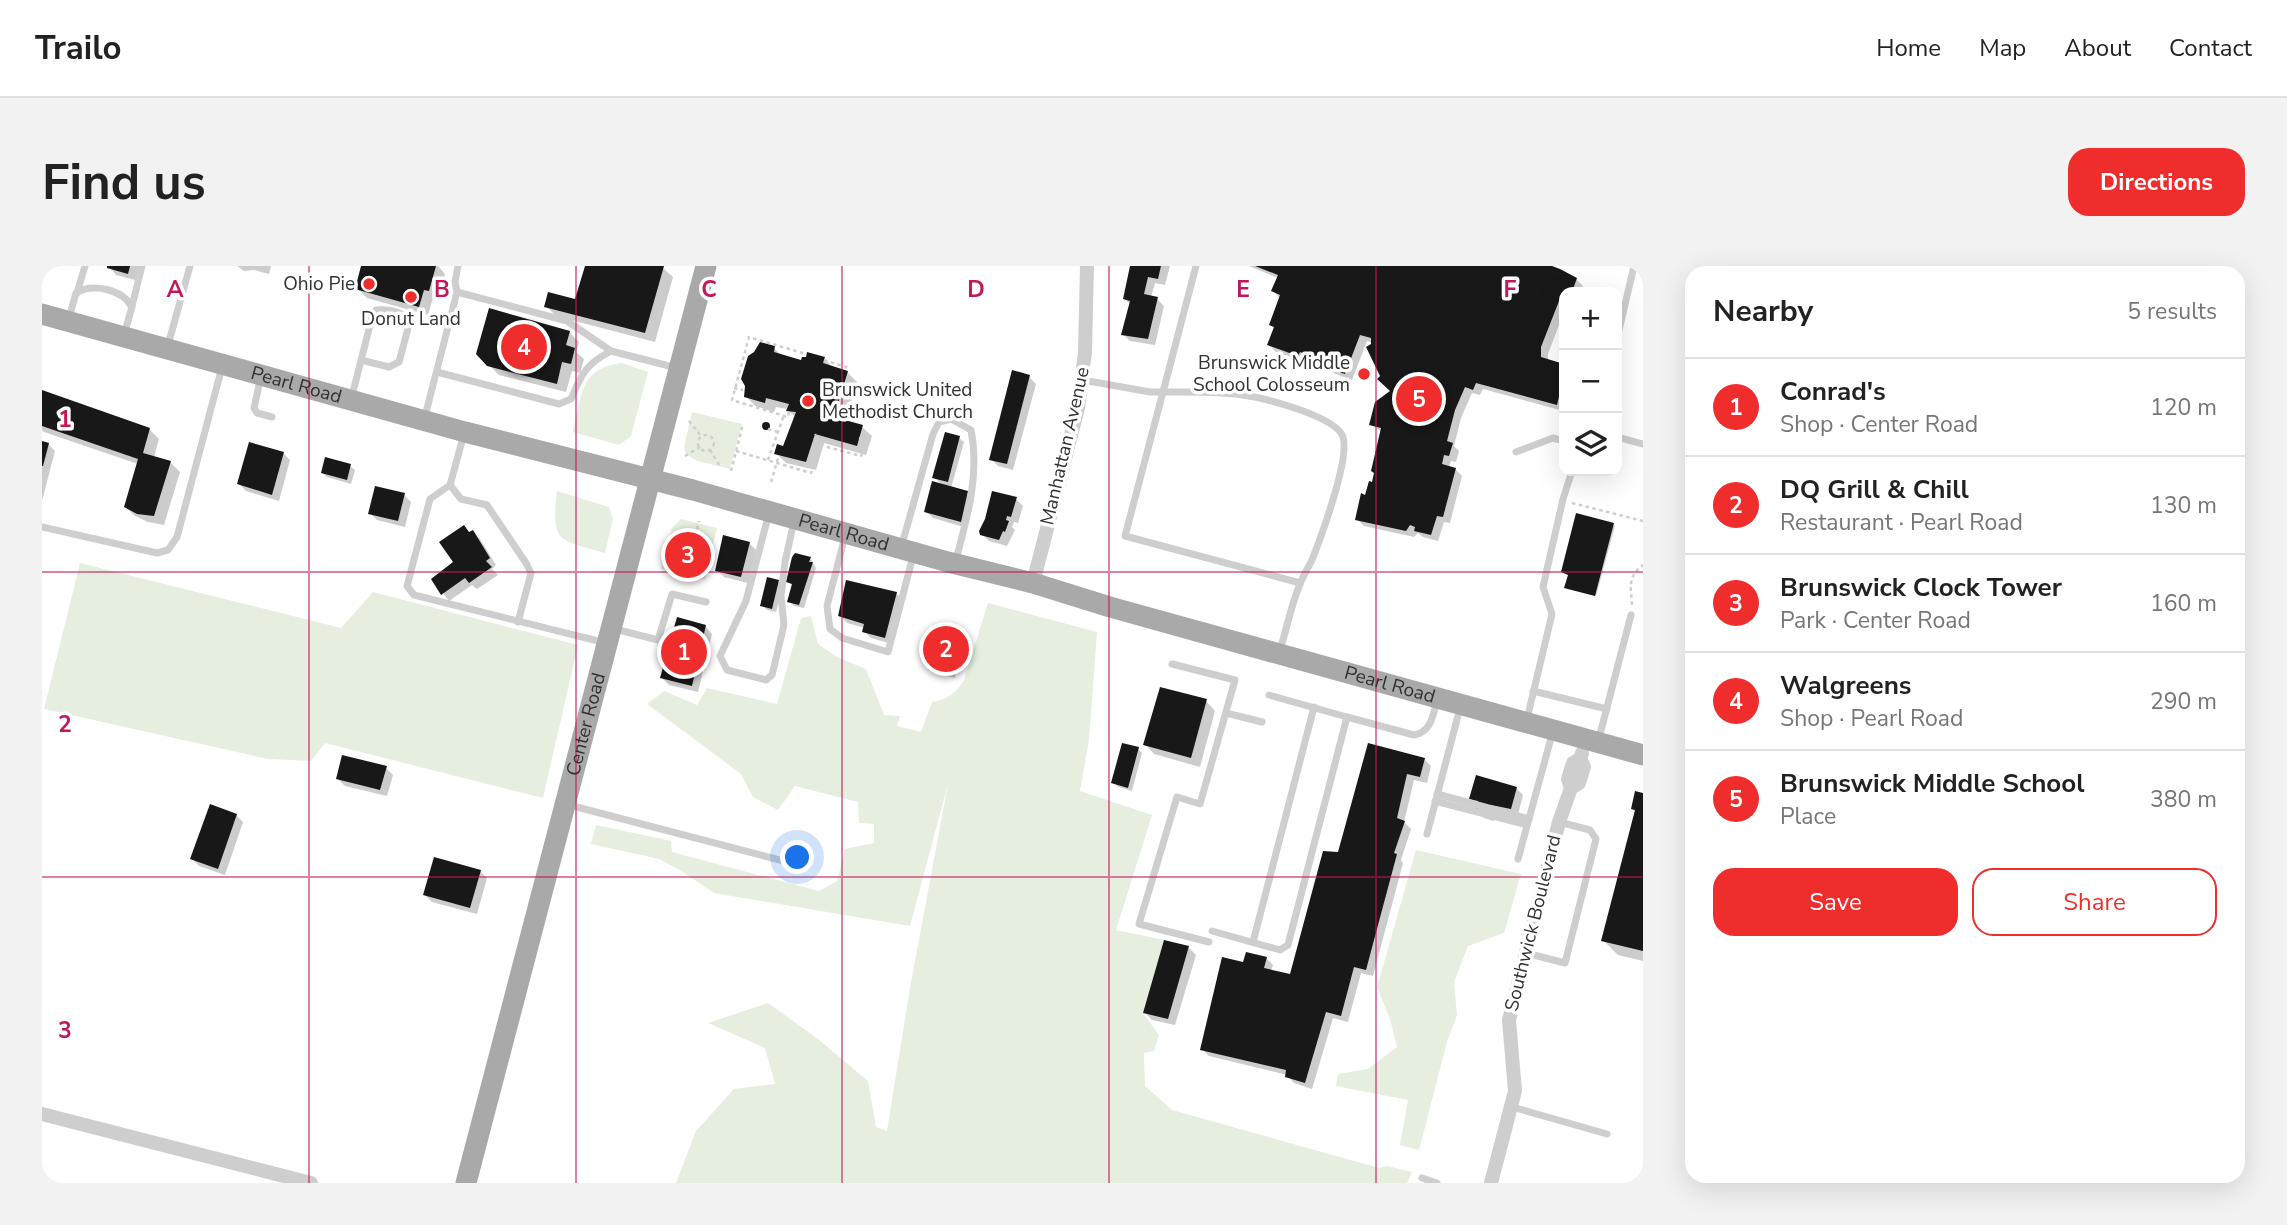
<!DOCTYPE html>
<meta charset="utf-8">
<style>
:root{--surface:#fff;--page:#f2f2f2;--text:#222;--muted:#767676;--line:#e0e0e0;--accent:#ef2d2d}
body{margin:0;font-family:"Nunito Sans",sans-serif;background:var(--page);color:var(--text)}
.controls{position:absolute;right:21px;top:21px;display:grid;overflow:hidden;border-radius:14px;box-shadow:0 7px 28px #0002}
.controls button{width:63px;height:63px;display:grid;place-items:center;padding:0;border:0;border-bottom:2px solid var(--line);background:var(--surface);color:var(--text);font:35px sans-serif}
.you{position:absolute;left:756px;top:592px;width:24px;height:24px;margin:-18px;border:5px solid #fff;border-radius:50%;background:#1a73e8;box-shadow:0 0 0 10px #1a73e833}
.badge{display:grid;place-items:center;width:46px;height:46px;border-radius:50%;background:var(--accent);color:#fff;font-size:23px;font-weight:700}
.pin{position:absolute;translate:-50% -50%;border:4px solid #fff;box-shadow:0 2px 7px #0006}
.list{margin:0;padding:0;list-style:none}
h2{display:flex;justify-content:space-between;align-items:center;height:91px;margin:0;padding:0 28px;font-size:30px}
h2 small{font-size:23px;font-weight:400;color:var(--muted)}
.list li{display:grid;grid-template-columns:46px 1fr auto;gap:21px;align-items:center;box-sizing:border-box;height:98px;padding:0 28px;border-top:2px solid var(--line)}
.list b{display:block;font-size:26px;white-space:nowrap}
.list p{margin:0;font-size:23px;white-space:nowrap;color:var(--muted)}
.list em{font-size:23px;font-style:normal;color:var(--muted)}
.actions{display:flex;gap:14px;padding:21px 28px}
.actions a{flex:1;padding:16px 0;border:2px solid var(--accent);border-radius:21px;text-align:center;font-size:24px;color:var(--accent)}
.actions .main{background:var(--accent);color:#fff}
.icon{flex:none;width:38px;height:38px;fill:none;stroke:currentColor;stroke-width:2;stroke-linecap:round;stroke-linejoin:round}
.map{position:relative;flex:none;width:1601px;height:917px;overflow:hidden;border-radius:21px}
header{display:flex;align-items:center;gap:42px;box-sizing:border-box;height:98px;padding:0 35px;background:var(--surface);border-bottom:2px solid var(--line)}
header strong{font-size:33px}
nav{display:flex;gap:38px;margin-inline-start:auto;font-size:24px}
.intro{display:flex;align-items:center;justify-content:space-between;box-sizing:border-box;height:168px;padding:0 42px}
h1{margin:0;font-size:49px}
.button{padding:18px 32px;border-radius:21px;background:var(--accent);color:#fff;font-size:24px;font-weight:700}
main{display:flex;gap:42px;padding:0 42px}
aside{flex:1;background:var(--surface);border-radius:21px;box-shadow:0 7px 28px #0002}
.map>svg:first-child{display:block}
.green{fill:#e6efdf}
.shadow{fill:#0003}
.building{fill:#181818}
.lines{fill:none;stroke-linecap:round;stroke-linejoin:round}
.path{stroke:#cecece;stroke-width:2.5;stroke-dasharray:3.5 3.5;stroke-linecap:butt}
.service{stroke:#cecece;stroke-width:7}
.minor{stroke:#cecece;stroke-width:14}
.primary{stroke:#a9a9a9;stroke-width:21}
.grid{fill:none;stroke:#c2185b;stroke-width:2;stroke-opacity:0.55}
.poi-dot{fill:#ef2d2d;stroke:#fff;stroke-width:2.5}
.labels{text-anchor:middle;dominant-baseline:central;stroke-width:7;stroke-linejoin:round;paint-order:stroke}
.poi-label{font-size:19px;fill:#313131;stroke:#fff;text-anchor:end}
.street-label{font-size:19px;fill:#313131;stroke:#fff}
.grid-label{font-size:23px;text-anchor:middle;font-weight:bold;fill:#c2185b;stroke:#fff;stroke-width:7;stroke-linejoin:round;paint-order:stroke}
</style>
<header>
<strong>Trailo</strong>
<nav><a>Home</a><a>Map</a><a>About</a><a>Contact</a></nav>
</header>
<div class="intro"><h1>Find us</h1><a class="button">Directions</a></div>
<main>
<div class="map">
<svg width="1601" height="917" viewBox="0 0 1601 917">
<rect width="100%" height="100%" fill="#fff"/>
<g class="green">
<path d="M580 97 606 106 589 170 577 179 531 166C540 130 537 102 580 97Z"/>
<polygon points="650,146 700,158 688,203 655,195 644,188 642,181"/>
<path d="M515 225 567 241 571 253 563 287C516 273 509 278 515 225Z"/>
<polygon points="639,253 675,262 663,314 619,303 630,262"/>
<polygon points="38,297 299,362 331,326 536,379 501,532 283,477 269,495 226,493 2,443"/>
<path d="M946 337 1055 366 1047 474 1038 525 1110 549 1074 664 1122 674 1101 747 1117 769 1112 785 1102 787 1103 820 1130 844 1337 902 1345 900 1370 906 1365 917H634L654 865 692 823 733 818 723 782 666 757 726 737 776 773 826 815 834 861 845 865 868 722 906 518 868 660 672 627 636 603 617 593 549 578 554 559 629 575 630 586 777 625 795 615 803 583 832 577V558L817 557 816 536 753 520 736 544 711 531 699 508 605 438 622 425 655 439 665 422 735 438 759 352 769 350 776 378 795 391 824 403 842 449 858 450 855 460 879 466 890 436C906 433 913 428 922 414Z"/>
<polygon points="1374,584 1479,608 1462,667 1426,680 1412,716 1415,749 1405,776 1377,884 1358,879 1366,834 1294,820 1296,808 1326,803 1355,781 1348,753 1335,721"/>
</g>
<g class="shadow">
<polygon points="67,0 97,0 93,14 74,9"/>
<polygon points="195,0 229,0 227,8 212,4 202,5"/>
<polygon points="321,0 396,0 403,8 396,34 391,32 386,49 325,32 315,22"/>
<polygon points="544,0 615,0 621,2 631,11 613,76 514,50 504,40 535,35"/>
<polygon points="1090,0 1128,0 1123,19 1113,17 1109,31 1115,33 1122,40 1113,79 1088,75 1081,68 1089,39 1083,33"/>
<polygon points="1207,0 1505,0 1534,13 1541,20 1539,26 1522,26 1522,46 1506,88 1506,94 1522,100 1521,145 1441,123 1438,129 1430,127 1419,152 1412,180 1417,185 1414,196 1409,195 1407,201 1413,203 1420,210 1408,257 1402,256 1396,275 1381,271 1376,267 1372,271 1322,260 1315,253 1331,218 1340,166 1329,158 1350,126 1340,110 1333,78 1325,75 1310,114 1272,100 1264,92 1263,96 1234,86 1227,79 1233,63 1229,58 1238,32 1231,25 1236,12"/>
<polygon points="527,66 537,76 534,86 542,93 538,107 530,105 524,126 457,109 436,88"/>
<polygon points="732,82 741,91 760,96 782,92 791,102 805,106 815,116 803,156 820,161 830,170 824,189 782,177 774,204 744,197 734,187 743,182 755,153 745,143 734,141 732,146 713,140 704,130"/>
<polygon points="987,111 994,118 971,204 956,200 949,193"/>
<polygon points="0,131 107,163 117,173 112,191 128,196 138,206 122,259 106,256 93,250 84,241 96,198 2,166 0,164"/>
<polygon points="917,172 922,176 909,222 925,227 932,234 925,262 891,252 884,245 900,219 892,211"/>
<polygon points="0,177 6,178 13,185 0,235"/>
<polygon points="241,187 248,194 237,235 204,225 197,218"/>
<polygon points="308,200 313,204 309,218 285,211 281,207"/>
<polygon points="362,229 369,236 363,261 335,254 328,247"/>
<polygon points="974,233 981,240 976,257 972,256 970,261 973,264 965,280 947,275 940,268"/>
<polygon points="1571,259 1573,260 1554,330 1526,323 1524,321"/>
<polygon points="431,266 438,273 454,299 450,303 456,309 435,323 430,319 407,335 391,314 413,297"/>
<polygon points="707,277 714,284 706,317 682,311 675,304"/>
<polygon points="768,292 774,302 762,342 752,340 747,335 751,320 746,315"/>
<polygon points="736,315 741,320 734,346 725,344 720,339"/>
<polygon points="854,327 861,334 850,378 829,372 822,365 823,362 805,357 798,349"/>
<polygon points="663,360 670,368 656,426 627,419 620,412"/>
<polygon points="916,366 923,373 922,379 924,382 920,400 916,399 913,412 897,408 890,401"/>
<polygon points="1164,435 1173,445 1158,501 1112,488 1103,478"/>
<polygon points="1327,479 1382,493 1389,500 1385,517 1372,514 1362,556 1369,563 1359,594 1361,597 1331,710 1319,707 1306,756 1291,752 1270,823 1252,817 1245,809 1167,790 1160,783 1203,698 1224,692 1231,699 1229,705 1249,710 1298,588"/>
<polygon points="1096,483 1100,487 1090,525 1076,521 1071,516"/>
<polygon points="344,502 351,509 345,530 303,520 296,513"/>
<polygon points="1474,522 1481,529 1476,549 1456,545 1452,555 1442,552 1435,545 1437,540 1429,532"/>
<polygon points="1601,528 1601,695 1576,689 1561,674 1595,547 1590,543"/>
<polygon points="194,549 201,556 183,609 157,600 150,593"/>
<polygon points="438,605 445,612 435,648 390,636 383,629"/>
<polygon points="1123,676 1147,682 1154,689 1133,759 1110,754 1103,747"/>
</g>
<g class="building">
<polygon points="65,0 88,0 86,8 65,2"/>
<polygon points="319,0 394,0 387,25 382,24 377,41 313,23"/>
<polygon points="543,0 622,0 603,67 502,41 506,26 533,33"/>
<polygon points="1088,0 1119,0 1116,13 1106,11 1102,28 1116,31 1106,73 1079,69 1088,35 1081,33"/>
<polygon points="1213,0 1510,0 1518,3 1535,12 1530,26 1522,26 1522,31 1519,30 1499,81 1499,91 1522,98 1522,111 1515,139 1434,117 1431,124 1423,121 1413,144 1405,175 1411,177 1407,190 1402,189 1400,198 1414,202 1401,251 1395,250 1389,269 1372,265 1373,261 1368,259 1364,265 1313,254 1319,227 1323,229 1327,215 1330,216 1332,207 1329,205 1339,162 1327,159 1333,136 1348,125 1335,113 1338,110 1324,81 1329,78 1329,72 1318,69 1303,108 1263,94 1265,89 1258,86 1256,90 1225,79 1232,61 1227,59 1238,29 1229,25 1236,9"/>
<polygon points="447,42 528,65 524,79 533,82 529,98 520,96 515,118 445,100 434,88"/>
<polygon points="718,76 733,80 732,86 759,94 760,91 764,91 765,86 783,91 781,97 806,105 792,151 821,159 815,180 773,168 764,196 732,188 735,178 741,180 754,146 744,145 747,138 724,132 723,137 702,131 703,120 699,113 706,90 712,86"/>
<polygon points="970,104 988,109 965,198 947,194"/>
<polygon points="0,124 108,162 101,187 129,195 112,250 95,248 82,241 96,193 0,160"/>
<circle cx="724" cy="160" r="4"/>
<polygon points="903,166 918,170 906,216 890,212"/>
<polygon points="0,175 7,177 1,200 0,200"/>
<polygon points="207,176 242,186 230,229 195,218"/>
<polygon points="283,191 309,198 305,214 279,207"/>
<polygon points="890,215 926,225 919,256 882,246"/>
<polygon points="333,220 363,227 356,255 326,248"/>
<polygon points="950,225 975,231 969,251 965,250 964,254 967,255 963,266 961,265 957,274 938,269 937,265 943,253"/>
<polygon points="1534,247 1572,257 1553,330 1522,322 1526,309 1519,306"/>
<polygon points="422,259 427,266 431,264 448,292 444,295 450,301 427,317 423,312 399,329 389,313 411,296 397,276"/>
<polygon points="681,269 708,276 699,311 673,305"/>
<polygon points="753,287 769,291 767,296 771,296 757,339 745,336 750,318 744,316 750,291"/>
<polygon points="725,311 737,314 730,343 718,340"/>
<polygon points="804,314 855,326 843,372 820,366 822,358 796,350"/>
<polygon points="635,351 664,359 650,420 618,412"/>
<polygon points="898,360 917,365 915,373 918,374 913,394 909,393 906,406 888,401"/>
<polygon points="1118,421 1165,433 1149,492 1101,479"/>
<polygon points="1080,477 1097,481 1086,522 1069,517"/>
<polygon points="1326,477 1383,492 1378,511 1365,508 1355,552 1363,555 1352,587 1355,588 1324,704 1312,701 1299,750 1284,746 1263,817 1243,811 1244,804 1158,784 1180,691 1201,696 1204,686 1225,691 1222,702 1248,708 1281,585 1296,586"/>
<polygon points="300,489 345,500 338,524 294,513"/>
<polygon points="1434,509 1475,521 1469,543 1449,539 1433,545 1436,535 1427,533"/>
<polygon points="1593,525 1601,527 1601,685 1559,675 1593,544 1589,543"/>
<polygon points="168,538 195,548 176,603 148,593"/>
<polygon points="392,591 439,604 428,642 381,629"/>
<polygon points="1122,674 1147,680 1126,753 1101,747"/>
</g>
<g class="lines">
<g class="path">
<polyline points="782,94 807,102"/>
<polyline points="692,122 701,124"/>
<polyline points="747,146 746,151 690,134 707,71 764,88"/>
<polyline points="647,155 660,171"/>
<polyline points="726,163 736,166"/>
<circle cx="664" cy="177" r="8"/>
<polyline points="778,179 819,190 824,174 817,172"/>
<polyline points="668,184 679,202"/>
<polyline points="694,185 769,207 778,179 773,168"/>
<polyline points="643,190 658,181"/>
<polyline points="726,194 742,149"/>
<polyline points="689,205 701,158"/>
<polyline points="729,216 737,189"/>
<polyline points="1530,237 1601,255"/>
<polygon points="641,278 645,280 643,283 640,282"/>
<polyline points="645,280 652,275 657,255"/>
<polyline points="623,284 632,286 640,282"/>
<path d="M1590 339C1589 321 1585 311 1601 299"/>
</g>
<g class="service">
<path d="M1154 0 1121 126C1147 126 1175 125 1201 129 1222 132 1294 150 1301 171 1308 193 1279 271 1270 294 1266 302 1261 310 1258 318 1249 339 1245 362 1238 384"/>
<polyline points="415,26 525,55 569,85"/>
<polyline points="35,27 43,0"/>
<polyline points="90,40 100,0"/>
<path d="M27 52 34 27C51 17 80 23 90 41L82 69"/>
<polyline points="1575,73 1592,0"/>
<polyline points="126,79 148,0"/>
<path d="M395 106 517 138 529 133C540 107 544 98 569 85L635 102"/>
<polyline points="219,110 212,142 215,147 230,151"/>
<polyline points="1041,114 1108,126 1121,126 1083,270 1258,317"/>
<path d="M310 130 330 51 334 44C347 43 359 45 368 55L357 96 347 101 319 94"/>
<polyline points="382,154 415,26 413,16 416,0"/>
<polyline points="422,168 408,219 388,233 365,320 372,329 564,377"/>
<polyline points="1575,171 1601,178"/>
<polyline points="1474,186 1511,172 1522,175"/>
<polyline points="408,219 419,233 445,239 484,297 489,307 476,356"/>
<polyline points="727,247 704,335 678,390 685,404 724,414 730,409 742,359 739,330 743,296 752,255"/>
<polyline points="0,261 115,287 126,284 135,271 180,101"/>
<polyline points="803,270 785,340 788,363 800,372 846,386 871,290"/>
<path d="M859 282 891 168 897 156 909 153 929 164C938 209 925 251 914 294"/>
<polyline points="573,363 616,374 630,328 664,336"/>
<polyline points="1130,398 1193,414 1158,538 1135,531 1097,658 1167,676"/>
<polyline points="1491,425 1565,443"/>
<polyline points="1227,429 1305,451"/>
<polyline points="1184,447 1220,456"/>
<polyline points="1485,453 1510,348 1501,321 1521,233 1530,205"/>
<polyline points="1556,476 1589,349"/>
<polyline points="1395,528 1487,553"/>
<polyline points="1393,535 1485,559"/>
<polyline points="527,539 761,600"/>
<polyline points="1385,568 1418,442"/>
<polyline points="1476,593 1511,465"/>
<path d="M1170 665 1238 684 1246 679 1305 451 1372 469C1389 466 1391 450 1395 434"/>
<polyline points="1211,676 1272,441"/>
<polyline points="1484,687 1523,697 1554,573 1548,564 1517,556"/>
<polyline points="1470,841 1565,868"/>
<polyline points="1380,912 1395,917"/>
</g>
<g class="minor">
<polyline points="991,317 1036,142 1043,86 1045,0"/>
<polyline points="1529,522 1526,513 1531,497 1538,493 1540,487"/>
<polyline points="0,848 269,917"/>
<polyline points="1449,917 1473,825 1467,754 1517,556 1529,522 1537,517 1542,501 1538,493"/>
</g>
<g class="primary">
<path id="s1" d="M0 48 423 166 651 224 906 296 991 317 1068 341 1601 489"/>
<path id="s2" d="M424 917 664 0"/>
</g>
</g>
<path class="grid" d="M267 0V917M534 0V917M800 0V917M1067 0V917M1334 0V917M0 306H1601M0 611H1601"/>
<g class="poi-dot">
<circle cx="327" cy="18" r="7"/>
<circle cx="369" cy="31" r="7"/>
<circle cx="1322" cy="108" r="7"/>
<circle cx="766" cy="135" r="7"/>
</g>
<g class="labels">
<g class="poi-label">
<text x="313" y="18">Ohio Pie</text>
<text x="369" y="53" text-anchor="middle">Donut Land</text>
<text x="1308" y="97">Brunswick Middle<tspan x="1308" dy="22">School Colosseum</tspan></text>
<text x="780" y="124" text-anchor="start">Brunswick United<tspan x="780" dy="22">Methodist Church</tspan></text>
</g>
<g class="street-label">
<text stroke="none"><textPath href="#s1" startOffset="264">Pearl Road</textPath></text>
<text transform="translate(1023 180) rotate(-77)">Manhattan Avenue</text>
<text stroke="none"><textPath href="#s1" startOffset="831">Pearl Road</textPath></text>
<text stroke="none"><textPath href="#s1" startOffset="1398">Pearl Road</textPath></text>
<text stroke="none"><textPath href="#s2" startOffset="474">Center Road</textPath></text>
<text transform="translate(1491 657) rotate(-76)">Southwick Boulevard</text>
</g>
</g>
<g class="grid-label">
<text x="133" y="31">A</text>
<text x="400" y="31">B</text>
<text x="667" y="31">C</text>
<text x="934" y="31">D</text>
<text x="1201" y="31">E</text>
<text x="1468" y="31">F</text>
<text x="23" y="161">1</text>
<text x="23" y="466">2</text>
<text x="23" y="772">3</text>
</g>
</svg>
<div class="controls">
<button>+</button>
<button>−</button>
<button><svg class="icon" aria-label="layers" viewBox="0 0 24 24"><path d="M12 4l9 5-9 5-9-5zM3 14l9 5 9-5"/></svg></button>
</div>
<div class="you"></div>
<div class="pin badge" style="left:642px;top:386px">1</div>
<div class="pin badge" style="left:904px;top:383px">2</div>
<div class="pin badge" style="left:646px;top:289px">3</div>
<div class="pin badge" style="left:482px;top:81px">4</div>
<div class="pin badge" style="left:1377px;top:133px">5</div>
</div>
<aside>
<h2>Nearby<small>5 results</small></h2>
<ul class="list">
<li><span class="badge">1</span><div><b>Conrad's</b><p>Shop · Center Road</p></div><em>120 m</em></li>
<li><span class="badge">2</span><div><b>DQ Grill &amp; Chill</b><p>Restaurant · Pearl Road</p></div><em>130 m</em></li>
<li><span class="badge">3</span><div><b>Brunswick Clock Tower</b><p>Park · Center Road</p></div><em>160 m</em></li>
<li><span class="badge">4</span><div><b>Walgreens</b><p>Shop · Pearl Road</p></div><em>290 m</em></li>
<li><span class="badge">5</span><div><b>Brunswick Middle School</b><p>Place</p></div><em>380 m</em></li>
</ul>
<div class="actions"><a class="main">Save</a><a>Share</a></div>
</aside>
</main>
